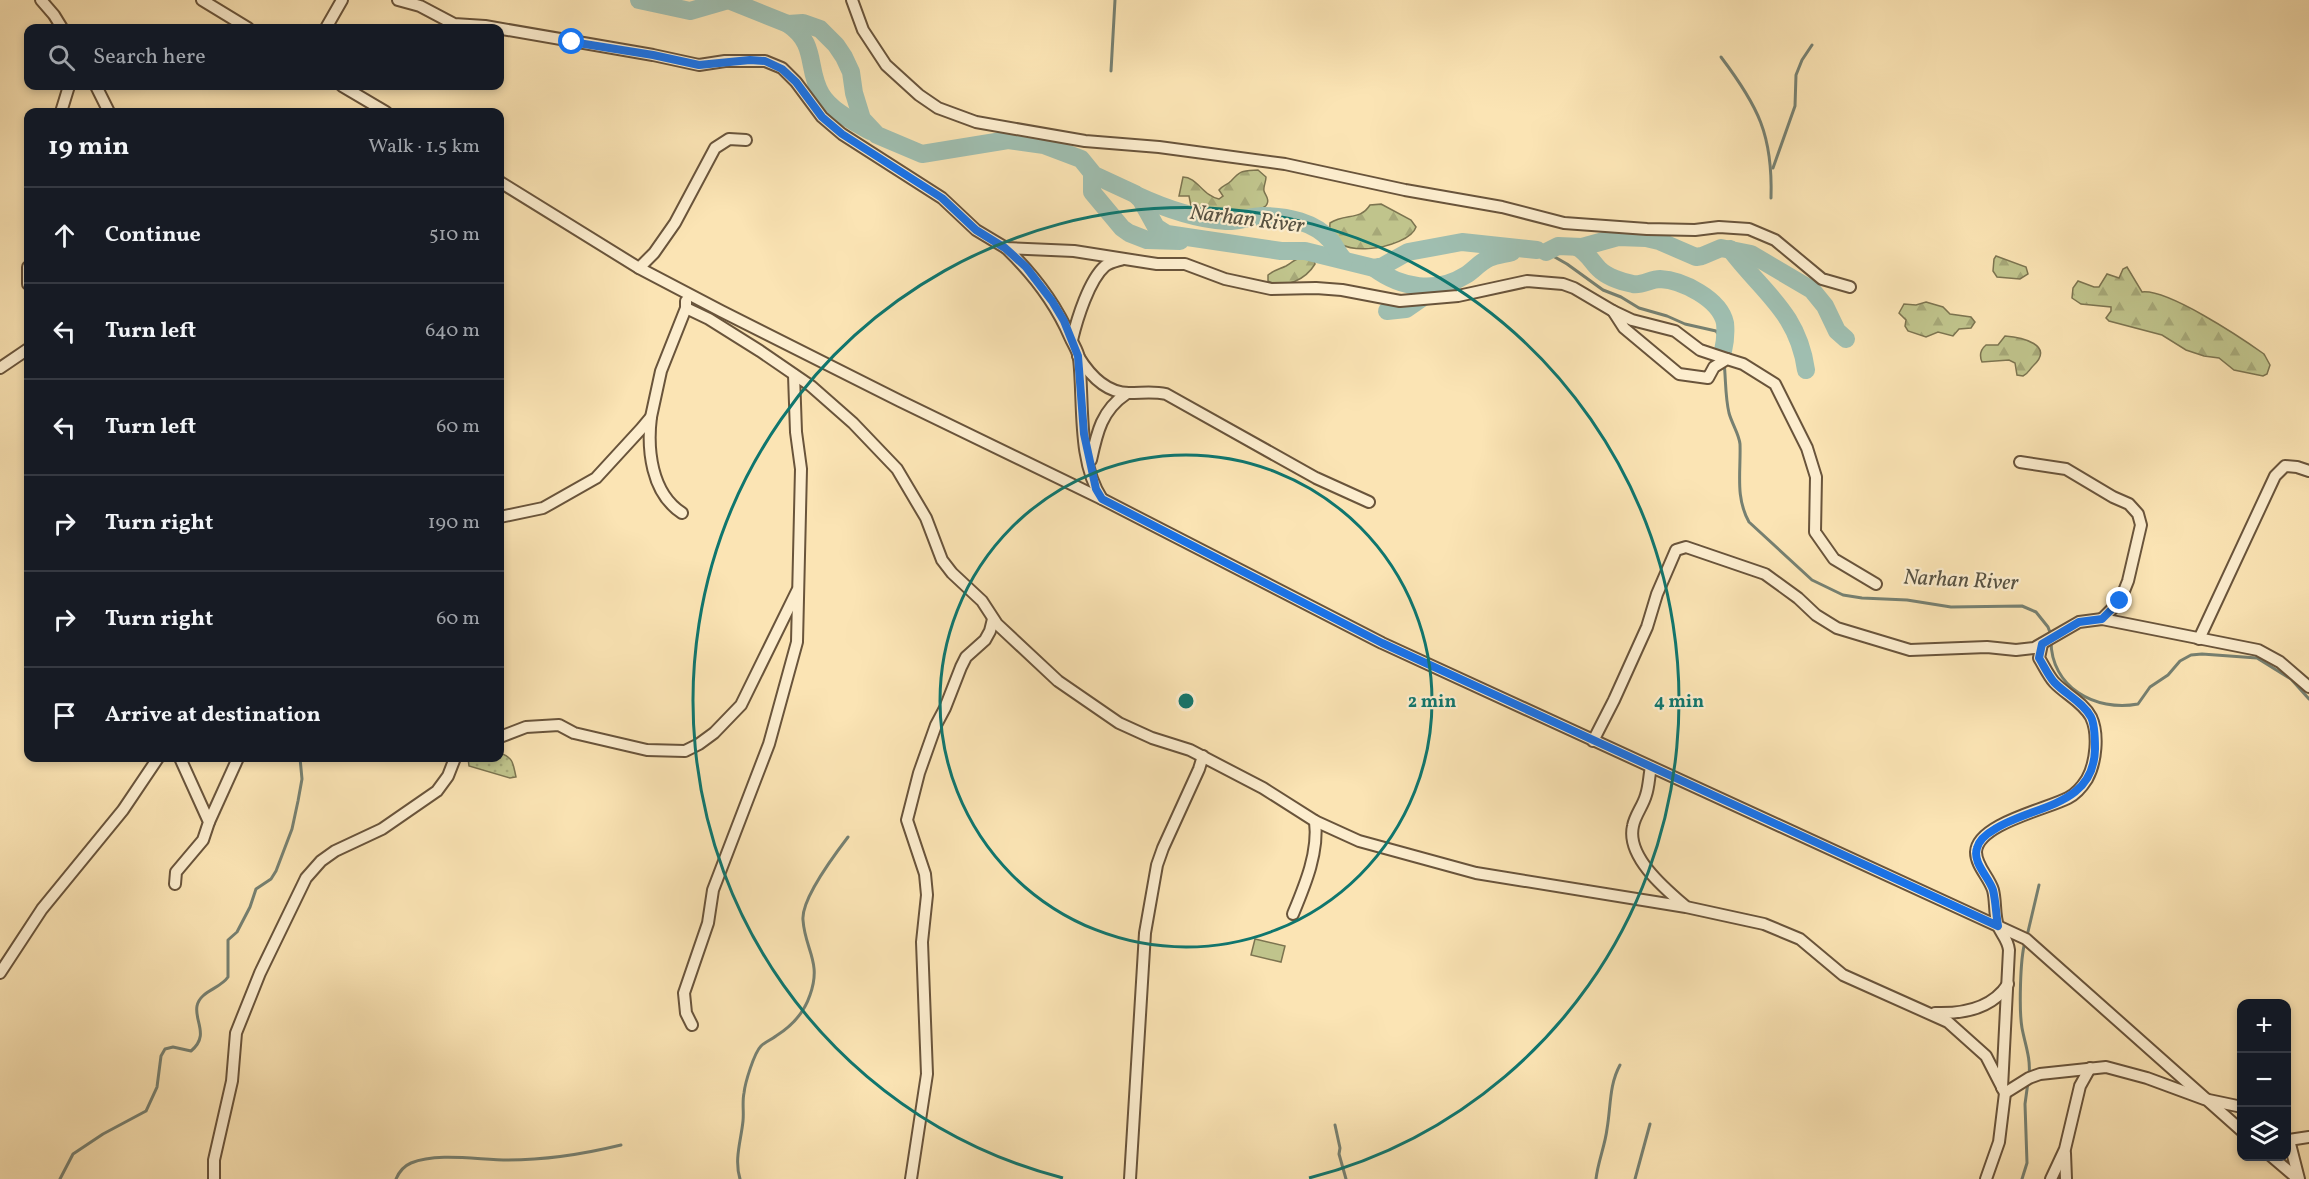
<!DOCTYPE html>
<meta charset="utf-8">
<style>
:root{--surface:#171b24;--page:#20242c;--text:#f1f3f6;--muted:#9ea1a6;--line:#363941}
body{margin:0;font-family:Vollkorn,serif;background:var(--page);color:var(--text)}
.controls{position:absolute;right:18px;bottom:18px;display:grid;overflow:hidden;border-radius:12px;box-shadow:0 3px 9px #0003}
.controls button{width:54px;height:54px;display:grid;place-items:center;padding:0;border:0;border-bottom:2px solid var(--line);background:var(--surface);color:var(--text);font:30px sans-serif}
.stop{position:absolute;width:18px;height:18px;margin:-14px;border:4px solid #1a73e8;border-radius:50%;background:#fff}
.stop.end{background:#1a73e8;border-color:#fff;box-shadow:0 2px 6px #0008}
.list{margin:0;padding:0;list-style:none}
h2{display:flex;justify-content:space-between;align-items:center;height:78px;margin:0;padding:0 24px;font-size:26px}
h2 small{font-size:20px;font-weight:400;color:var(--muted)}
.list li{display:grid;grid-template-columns:39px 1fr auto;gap:18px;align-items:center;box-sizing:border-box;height:96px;padding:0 24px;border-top:2px solid var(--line)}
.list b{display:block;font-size:22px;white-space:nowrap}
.list em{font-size:20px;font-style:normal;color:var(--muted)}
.icon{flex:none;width:33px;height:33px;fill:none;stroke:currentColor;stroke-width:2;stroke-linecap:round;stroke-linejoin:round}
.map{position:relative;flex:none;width:2309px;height:1179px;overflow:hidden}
.search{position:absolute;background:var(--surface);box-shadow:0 3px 9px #0003;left:24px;top:24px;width:480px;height:66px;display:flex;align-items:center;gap:15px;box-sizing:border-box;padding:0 21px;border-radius:12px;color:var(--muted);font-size:22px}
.panel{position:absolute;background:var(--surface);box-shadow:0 3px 9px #0003;left:24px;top:108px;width:480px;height:654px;border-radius:12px}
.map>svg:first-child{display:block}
.forest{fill:url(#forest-firs);stroke:#7c7450;stroke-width:1.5}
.park{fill:url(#park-dots);stroke:#7c7450;stroke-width:1.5}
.pitch{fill:#c0c48c;stroke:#7c7450;stroke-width:1.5}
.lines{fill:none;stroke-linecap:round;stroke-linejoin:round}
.stream{stroke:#768071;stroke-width:3}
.river{stroke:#9fbeb0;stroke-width:18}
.minor-casing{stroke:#69543b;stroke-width:14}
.minor{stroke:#fcedce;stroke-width:10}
.route{stroke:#1a73e8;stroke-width:8}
.ring{fill:none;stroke:#0f766e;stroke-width:3}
.labels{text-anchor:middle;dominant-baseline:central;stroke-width:4.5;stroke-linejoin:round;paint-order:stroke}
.water-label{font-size:22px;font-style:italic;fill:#575242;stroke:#fcedce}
.centre{fill:#0f766e;stroke:#fcedce;stroke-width:3}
.ring-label{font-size:18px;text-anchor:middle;font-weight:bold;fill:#0f766e;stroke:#fcedce;stroke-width:4.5;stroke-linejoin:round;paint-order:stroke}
</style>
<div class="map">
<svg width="2309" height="1179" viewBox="0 0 2309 1179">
<defs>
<pattern id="forest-firs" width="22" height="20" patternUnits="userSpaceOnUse" patternTransform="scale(1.5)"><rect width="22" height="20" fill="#c0c48c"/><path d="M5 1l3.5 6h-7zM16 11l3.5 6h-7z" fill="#a6a878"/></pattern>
<pattern id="park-dots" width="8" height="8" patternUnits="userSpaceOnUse" patternTransform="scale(1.5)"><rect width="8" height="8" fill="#c0c48c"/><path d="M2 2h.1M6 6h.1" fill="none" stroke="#a6a878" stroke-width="1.8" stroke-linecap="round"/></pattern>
</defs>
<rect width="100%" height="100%" fill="#fbe4b4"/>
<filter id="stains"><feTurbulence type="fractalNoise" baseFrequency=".00333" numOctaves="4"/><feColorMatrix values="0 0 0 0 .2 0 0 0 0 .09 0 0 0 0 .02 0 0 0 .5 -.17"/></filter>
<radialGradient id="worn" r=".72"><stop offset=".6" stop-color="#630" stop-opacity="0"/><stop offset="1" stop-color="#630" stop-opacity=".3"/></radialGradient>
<g class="forest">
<path d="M1258 170 1266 177C1266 182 1263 187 1264 191 1265 195 1270 199 1267 204 1265 209 1259 208 1255 210 1237 217 1210 225 1192 211L1189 196H1179L1183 177C1197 177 1203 196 1219 199L1223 196 1219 190C1222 186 1227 185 1231 181 1241 170 1242 171 1258 170Z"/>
<path d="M1381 204 1411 220 1416 227C1409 249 1325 264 1330 223 1346 213 1360 221 1370 205Z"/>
<polygon points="1996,256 2026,267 2028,274 2020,279 1997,277 1993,271 1994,259"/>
<path d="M1305 257 1314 260 1315 264C1306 279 1285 290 1268 281V275C1274 270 1280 269 1286 266 1295 261 1293 259 1305 257Z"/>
<path d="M2127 267 2142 292C2168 289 2240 337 2264 354L2270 365 2267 374 2263 376 2234 370 2219 358 2204 356 2186 350 2162 335 2109 321 2106 318 2111 311V307L2081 304 2072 298 2073 288 2078 281 2094 287H2099L2107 274 2119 278 2123 269Z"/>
<polygon points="1926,302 1943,307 1950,314 1971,317 1975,322 1971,328 1959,329 1953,336 1938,332 1926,337 1908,331 1905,326 1906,320 1899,313 1904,304 1916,305"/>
<path d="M2005 336C2021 337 2056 345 2033 366 2029 370 2028 374 2023 376L2017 375 2015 363 2009 360 1982 362C1979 355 1980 350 1986 345H1998Z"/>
</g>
<path class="park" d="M500 753C514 758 513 764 516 777L510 778 469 766 468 758H500Z"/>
<polygon class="pitch" points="1255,939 1285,946 1281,962 1251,955"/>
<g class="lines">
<g class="stream">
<path d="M1721 57C1758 106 1773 135 1771 198"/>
<polyline points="1111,71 1115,0"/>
<polyline points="1773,168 1795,106 1796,75 1802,60 1812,45"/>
<polyline points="1537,250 1546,252 1567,264 1603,290 1621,297 1639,308 1667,316 1685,324 1716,331 1722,339 1723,352"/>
<path d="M1724 362C1726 380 1725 396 1729 413 1732 424 1739 434 1740 444 1741 472 1735 497 1749 522L1812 580 1843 595 1862 598 1907 600 1951 607 2022 606 2036 612 2048 627 2051 635"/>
<path d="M2051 641C2051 687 2095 712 2138 704L2150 687 2168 675 2180 661 2191 655 2202 654 2257 658 2291 679 2309 699"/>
<polyline points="2027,936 2039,885"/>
<path d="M2025 942C2020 959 2019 1011 2022 1028 2025 1044 2031 1059 2029 1075"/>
<polyline points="1335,1125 1340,1148 1339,1154 1346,1179"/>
<path d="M60 1179 73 1154 103 1134 146 1111 157 1087 161 1056 165 1049 173 1047 191 1051C210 1035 194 1021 197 1006 200 991 220 989 228 977V940L237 932 250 907 256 889 271 879 276 871 292 829 298 801 302 779 300 758"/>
<path d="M396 1179C399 1172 404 1166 411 1163 438 1152 479 1160 508 1160 547 1160 584 1154 621 1145"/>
<path d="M740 1179C734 1159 741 1141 743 1121 744 1112 742 1102 744 1093 745 1083 754 1053 761 1046 765 1042 771 1040 776 1036 792 1026 804 1013 810 995 822 962 805 950 803 920 801 899 835 854 848 837"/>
<path d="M1596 1179C1598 1161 1605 1146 1607 1129 1611 1106 1609 1085 1620 1065"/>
<polyline points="1635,1179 1650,1124"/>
<polyline points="2022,1179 2027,1163 2025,1104 2028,1082"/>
</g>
<g class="river">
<polyline points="639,0 690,11 728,0 788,24 803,23 820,29 836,45 844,57 851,72 854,93 862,119 877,135 922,154 1008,140 1044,145 1081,159 1094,175 1135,194 1141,200 1156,227 1167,234 1281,251 1305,251 1374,268 1383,266 1408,252 1462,242 1537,250"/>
<path d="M788 24C818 44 806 68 821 94 830 110 854 122 870 131"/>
<polyline points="1092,174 1092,192 1122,228 1129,233 1147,240 1180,241"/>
<path d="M1136 195C1164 208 1195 219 1226 221 1238 222 1250 216 1263 216 1286 216 1316 222 1331 241 1336 247 1338 254 1344 260"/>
<path d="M1577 247C1588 253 1591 261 1599 269 1607 277 1623 282 1633 284 1641 286 1651 279 1660 279 1682 280 1720 299 1725 323 1726 332 1725 342 1723 351"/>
<path d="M1730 249C1762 292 1798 312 1806 370"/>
<polyline points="1546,252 1558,246 1582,247 1618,237 1646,238 1659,241 1696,257 1702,256 1721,248 1751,254 1812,290 1825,306 1837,331 1846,339"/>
<path d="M1374 268C1401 288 1436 294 1466 275 1474 270 1480 262 1489 258 1496 255 1505 254 1512 252"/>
<polyline points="1387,311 1406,309 1432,291"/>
</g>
<defs>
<g id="minor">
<polyline points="41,0 54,15 62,28"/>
<polyline points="202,0 248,28"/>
<polyline points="398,0 420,6 454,24 485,26 653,55 699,65 725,61 765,61 782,68 796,82 822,117 842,134 942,198 976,230 1006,248 1074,251 1157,264 1185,264 1225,279 1271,289 1316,288 1342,290 1400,301 1458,296 1527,281 1563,284 1574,288 1613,311 1624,328 1679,374 1708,378 1714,367 1727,359 1743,364 1775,384 1807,448 1816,477 1815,532 1834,559 1876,584"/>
<polyline points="852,0 863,30 886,65 919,95 938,108 976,122 1085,141 1159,147 1285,164 1405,190 1502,207 1564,223 1647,229 1695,230 1719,227 1749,229 1775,240 1822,279 1850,287"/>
<polyline points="326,28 342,0"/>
<polyline points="96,86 109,112"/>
<polyline points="342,86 386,112"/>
<polyline points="61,112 69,86"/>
<polyline points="500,182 639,268 721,311 900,401 1102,499 1382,643 2026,939 2242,1131"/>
<path d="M1006 248C1033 274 1055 302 1070 337 1073 344 1078 351 1079 358 1084 402 1077 461 1102 499"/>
<polyline points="28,267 28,284"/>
<polyline points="639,268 654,253 675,223 715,148 729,139 746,140"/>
<polyline points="686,308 709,319 760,351 811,386 853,423 897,469 926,518 942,560 952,573 982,601 997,624 1058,681 1119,723 1152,738 1190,750 1263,788 1315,821 1359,841 1476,873 1686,907 1764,924 1800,939 1843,975 1948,1022 1986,1056 2005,1093 2029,1078 2040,1074 2106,1067 2147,1078 2204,1099 2242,1107"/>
<polyline points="1613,311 1632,320 1675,331 1700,350 1727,359"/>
<path d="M1072 340C1077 319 1089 280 1105 266 1110 262 1117 261 1123 259"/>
<path d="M1078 356C1089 374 1106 393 1129 393 1143 393 1153 391 1166 394L1316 478 1369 502"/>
<polyline points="0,368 28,349"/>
<path d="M651 417C647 449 651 493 682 513"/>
<path d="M1091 460C1097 432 1102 410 1126 394"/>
<polyline points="2020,462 2066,469 2113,497 2129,504 2138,514 2141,525 2128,581 2120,601 2102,619"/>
<polyline points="500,517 543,508 596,478 641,429 651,417 661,371 686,308 686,301"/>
<polyline points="2199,639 2275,476 2285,466 2297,467 2309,471"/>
<polyline points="500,737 526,727 559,725 574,733 647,750 685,751 699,744 714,733 741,705 797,591"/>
<polyline points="1593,741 1614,700 1647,627 1657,594 1676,550 1686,547 1765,574 1798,598 1816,615 1837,628 1910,650 1987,647 2016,650 2034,648 2079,622 2102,619 2258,650 2280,662 2309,687"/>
<path d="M1651 767C1649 776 1649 786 1646 795 1643 806 1635 815 1633 826 1626 856 1664 888 1685 906"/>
<polyline points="209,822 238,758"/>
<polyline points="175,884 176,872 203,840 209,822 180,758"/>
<path d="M1293 914C1305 885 1319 852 1315 821"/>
<polyline points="0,973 42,909 123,810 158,758"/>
<path d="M1935 1013C1962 1014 1992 1009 2008 984"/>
<polyline points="692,1025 686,1013 684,993 708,923 713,890 769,744 797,642 801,469 796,432 794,375"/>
<path d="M2002 1088 2009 950C2008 940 2002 935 1998 926 1994 914 1996 901 1993 890 1989 877 1976 866 1976 852 1977 824 2047 809 2068 798 2076 794 2082 787 2087 779 2096 763 2099 734 2091 717 2083 702 2065 694 2054 682 2048 675 2044 666 2039 658L2042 644"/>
<polyline points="2286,1138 2289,1140 2309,1137"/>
<polyline points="2289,1140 2299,1179"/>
<polyline points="2065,1153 2066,1179"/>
<polyline points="2271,1156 2298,1179"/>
<polyline points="214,1179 214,1160 232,1081 236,1033 260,973 306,878 321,861 335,851 382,829 437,791 448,776 455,758"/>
<polyline points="911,1179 927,1074 922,942 927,895 925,874 907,820 919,773 936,725 945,708 961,667 966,657 985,640 990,631 993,619"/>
<polyline points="1130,1179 1145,933 1157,865 1163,848 1199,769 1203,756"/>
<polyline points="1986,1179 1999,1142 2005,1093"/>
<polyline points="2051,1179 2065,1149 2080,1086 2090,1068"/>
</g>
</defs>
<use href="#minor" class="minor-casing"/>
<use href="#minor" class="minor"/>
</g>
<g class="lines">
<path class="route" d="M572 42 653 55 699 65 750 60 765 61 782 69 796 82 822 117 842 134 942 198 976 230 1005 248 1026 267 1052 301 1064 321 1078 356 1084 434 1096 489 1102 499 1382 643 1998 926C1996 915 1996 902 1993 890 1989 877 1972 863 1977 848 1979 840 1988 833 1995 829 2033 805 2094 807 2095 749 2095 739 2095 725 2091 717 2083 702 2065 694 2054 682 2048 675 2044 666 2039 658L2042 644 2079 622 2102 619 2120 601"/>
</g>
<g class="ring">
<circle cx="1186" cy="701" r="246"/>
<path d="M1063 1178A493 493 0 1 1 1309 1178"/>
</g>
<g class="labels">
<g class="water-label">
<text transform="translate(1247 220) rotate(7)">Narhan River</text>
<text transform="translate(1961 581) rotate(3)">Narhan River</text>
</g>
</g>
<circle cx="1186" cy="701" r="9" class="centre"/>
<g class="ring-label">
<text x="1432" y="707">2 min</text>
<text x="1679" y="707">4 min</text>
</g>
<rect width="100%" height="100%" filter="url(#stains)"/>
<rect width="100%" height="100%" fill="url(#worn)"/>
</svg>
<div class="controls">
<button>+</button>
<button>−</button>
<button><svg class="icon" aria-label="layers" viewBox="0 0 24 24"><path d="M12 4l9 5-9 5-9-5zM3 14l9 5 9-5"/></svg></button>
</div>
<div class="stop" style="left:572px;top:42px"></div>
<div class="stop end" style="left:2120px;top:601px"></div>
<div class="search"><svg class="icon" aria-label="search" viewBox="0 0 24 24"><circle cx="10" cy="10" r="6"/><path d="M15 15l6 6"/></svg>Search here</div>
<section class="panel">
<h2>19 min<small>Walk · 1.5 km</small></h2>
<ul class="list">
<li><svg class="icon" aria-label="ahead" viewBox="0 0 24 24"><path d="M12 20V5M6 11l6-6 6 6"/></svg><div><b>Continue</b></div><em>510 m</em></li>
<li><svg class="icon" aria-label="left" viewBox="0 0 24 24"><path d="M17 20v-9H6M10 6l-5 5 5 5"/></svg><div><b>Turn left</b></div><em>640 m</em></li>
<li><svg class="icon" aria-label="left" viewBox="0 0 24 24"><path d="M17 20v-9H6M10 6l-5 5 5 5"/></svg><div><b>Turn left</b></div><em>60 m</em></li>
<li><svg class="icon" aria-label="right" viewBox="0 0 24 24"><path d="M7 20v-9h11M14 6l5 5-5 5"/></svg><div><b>Turn right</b></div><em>190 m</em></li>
<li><svg class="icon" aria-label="right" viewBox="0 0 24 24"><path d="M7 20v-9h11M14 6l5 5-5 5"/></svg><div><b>Turn right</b></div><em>60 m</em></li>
<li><svg class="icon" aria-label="arrive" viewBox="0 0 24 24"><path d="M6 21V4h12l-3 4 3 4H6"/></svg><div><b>Arrive at destination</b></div></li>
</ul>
</section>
</div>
